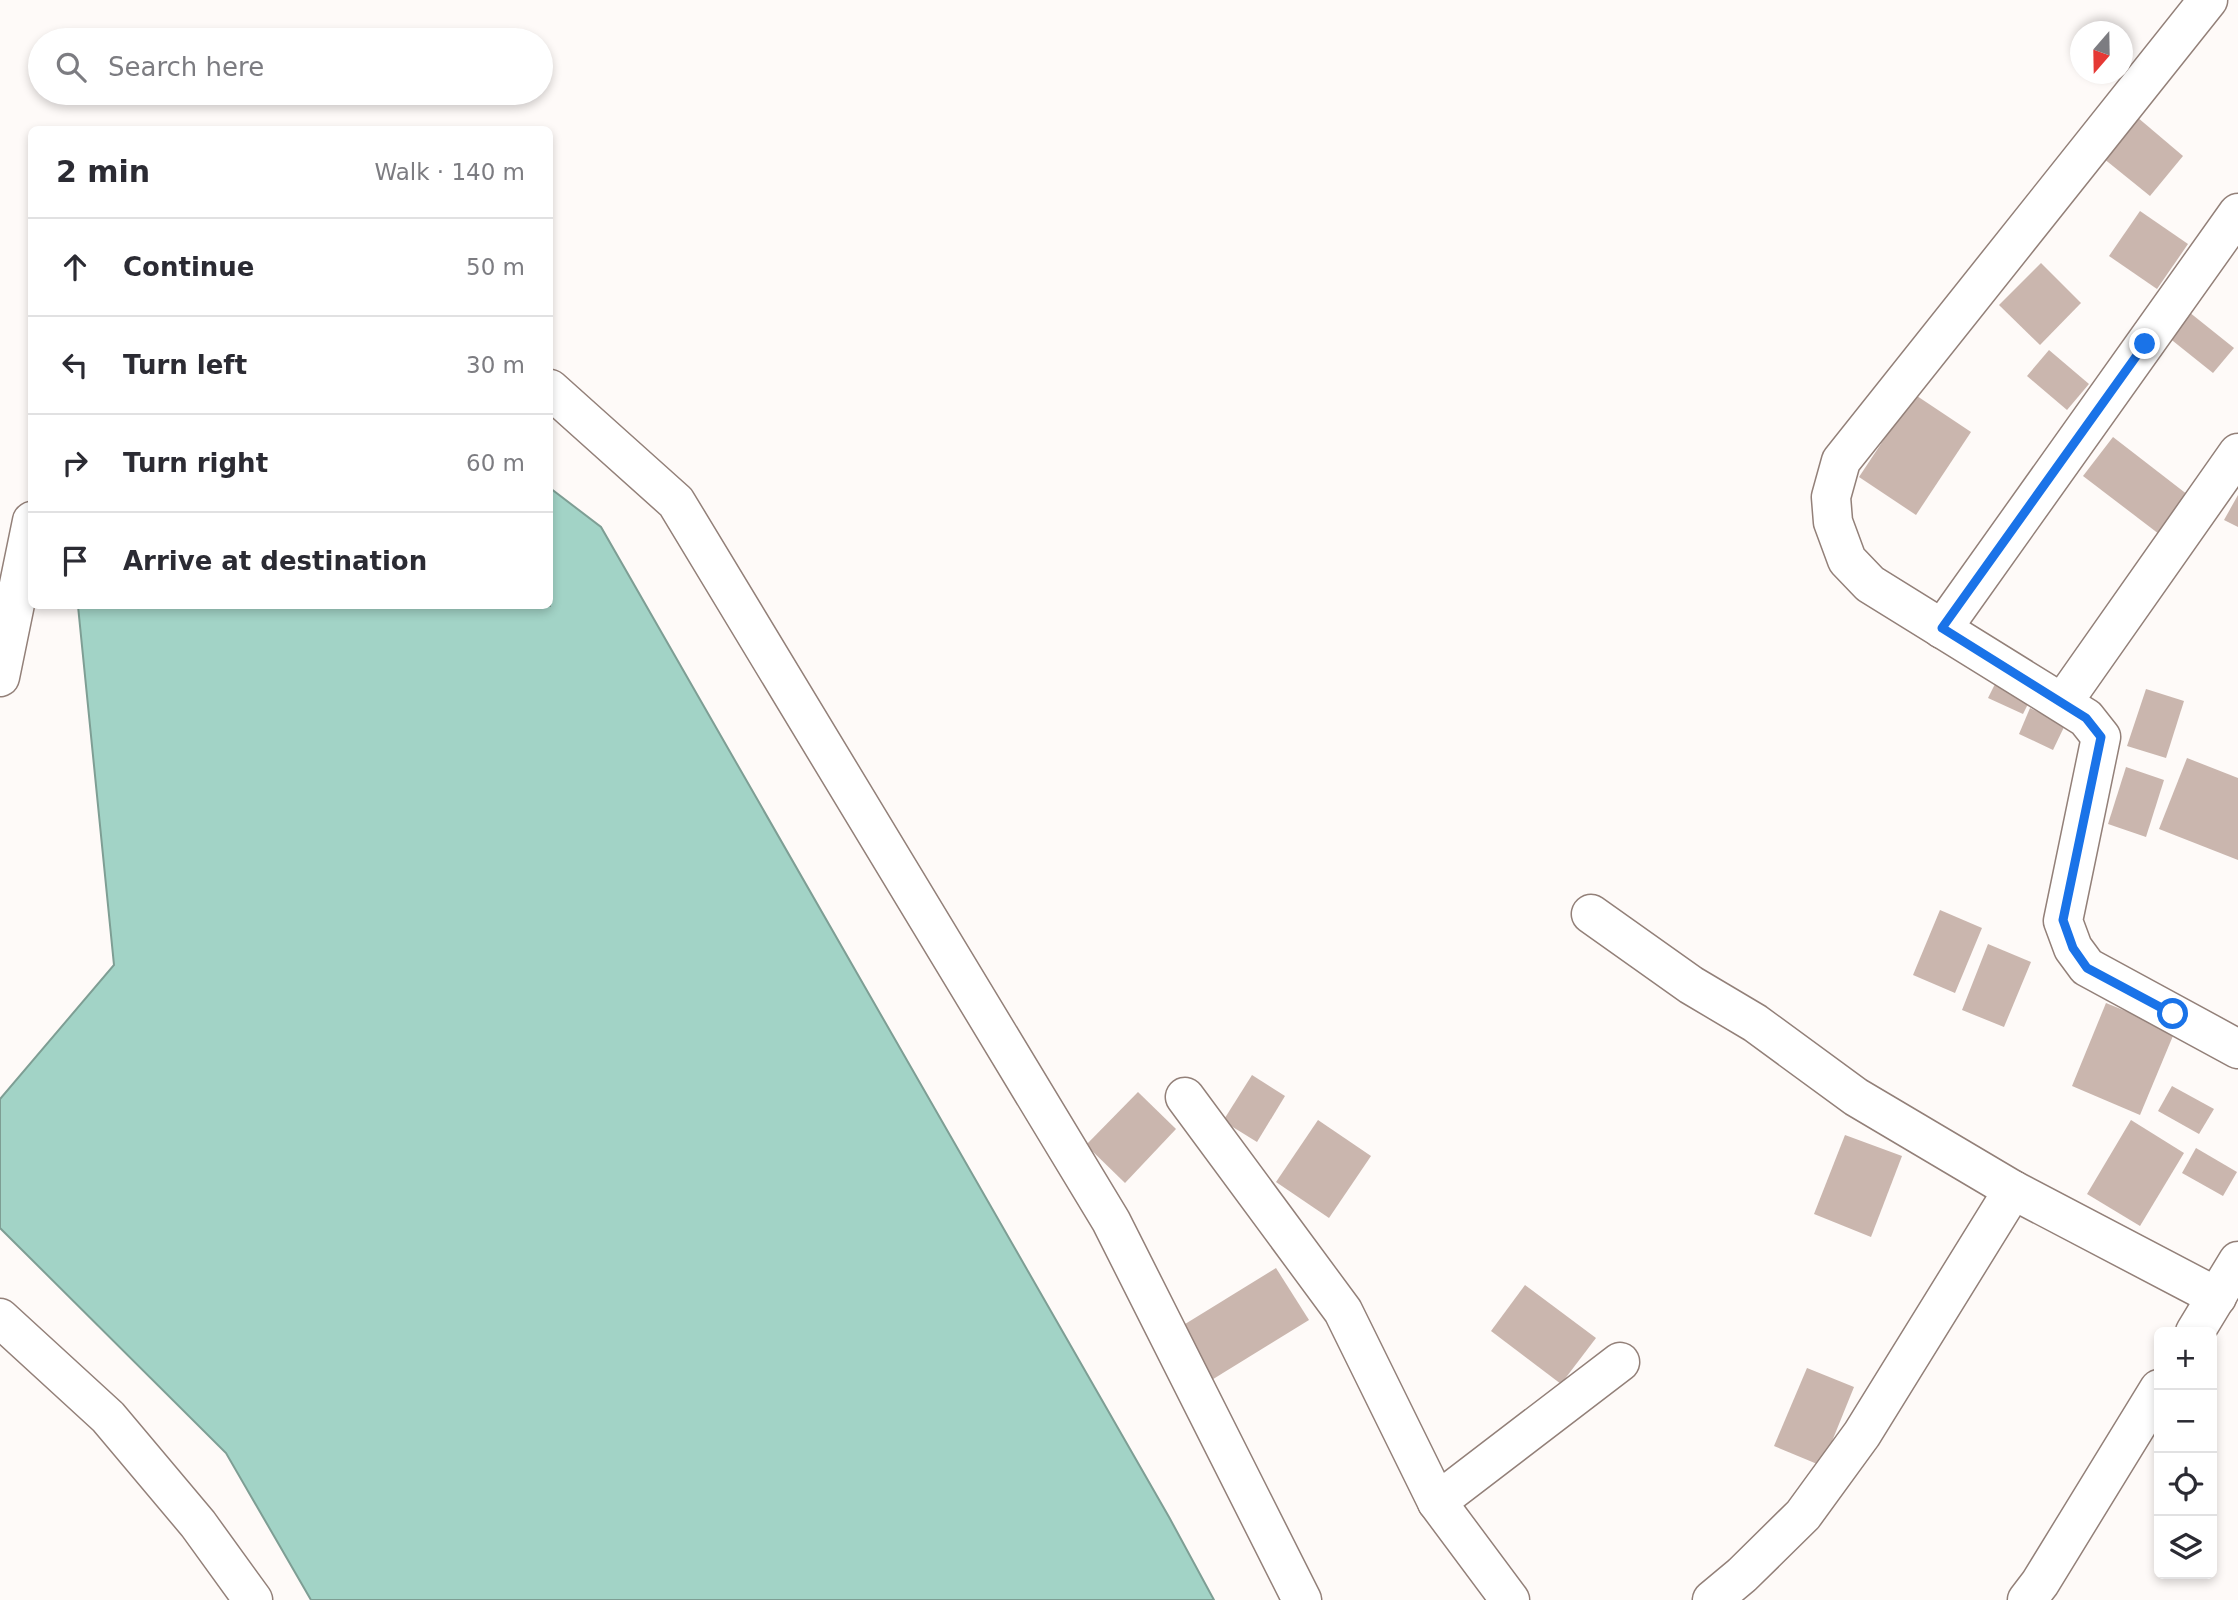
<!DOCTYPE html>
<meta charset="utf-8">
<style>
:root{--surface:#fff;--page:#f7f7f7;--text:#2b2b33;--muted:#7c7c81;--line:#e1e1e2}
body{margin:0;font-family:"DejaVu Sans",sans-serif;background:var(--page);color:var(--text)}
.controls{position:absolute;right:21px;bottom:21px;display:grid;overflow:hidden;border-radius:10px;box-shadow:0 4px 10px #0003}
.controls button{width:63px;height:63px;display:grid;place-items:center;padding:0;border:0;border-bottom:2px solid var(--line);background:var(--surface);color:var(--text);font:35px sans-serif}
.compass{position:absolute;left:2070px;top:21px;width:63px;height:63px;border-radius:50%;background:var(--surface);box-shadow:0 4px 10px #0003;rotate:200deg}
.stop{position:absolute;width:21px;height:21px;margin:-16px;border:5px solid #1a73e8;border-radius:50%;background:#fff}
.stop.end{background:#1a73e8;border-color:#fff;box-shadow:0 2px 7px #0008}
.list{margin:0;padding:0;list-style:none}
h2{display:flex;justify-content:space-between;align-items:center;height:91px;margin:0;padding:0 28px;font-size:30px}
h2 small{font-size:23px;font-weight:400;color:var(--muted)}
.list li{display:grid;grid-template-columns:46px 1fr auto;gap:21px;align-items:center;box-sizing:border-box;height:98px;padding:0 28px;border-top:2px solid var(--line)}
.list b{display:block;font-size:26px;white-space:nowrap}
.list em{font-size:23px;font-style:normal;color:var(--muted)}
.icon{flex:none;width:38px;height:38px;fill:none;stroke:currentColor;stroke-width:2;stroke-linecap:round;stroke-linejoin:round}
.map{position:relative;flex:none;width:2238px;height:1600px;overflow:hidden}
.search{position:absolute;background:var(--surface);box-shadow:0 4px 10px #0003;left:28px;top:28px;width:525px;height:77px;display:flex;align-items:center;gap:18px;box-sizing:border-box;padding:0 24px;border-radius:38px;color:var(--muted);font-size:26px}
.panel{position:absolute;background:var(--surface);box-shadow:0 4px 10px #0003;left:28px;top:126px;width:525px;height:483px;border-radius:10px}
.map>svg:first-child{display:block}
.water{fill:#a2d3c6;stroke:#7e9e94;stroke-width:2}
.building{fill:#cab6ae}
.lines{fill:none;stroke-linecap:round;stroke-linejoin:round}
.minor-casing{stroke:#938079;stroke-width:41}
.minor{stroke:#fff;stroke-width:38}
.route{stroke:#1a73e8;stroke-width:9}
</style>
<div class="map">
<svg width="2238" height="1600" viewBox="0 0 2238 1600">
<rect width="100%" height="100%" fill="#fefaf8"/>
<polygon class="water" points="550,488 601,527 1169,1517 1214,1600 311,1600 226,1453 0,1228 0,1099 114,965 78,606 550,606"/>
<g class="building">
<polygon points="2137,117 2183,156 2150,196 2103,158"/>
<polygon points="2140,211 2188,244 2157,289 2109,256"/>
<polygon points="2041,263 2081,303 2040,345 1999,305"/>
<polygon points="2184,308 2234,348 2213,373 2163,333"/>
<polygon points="2049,350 2089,384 2067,410 2027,376"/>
<polygon points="1914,394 1971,432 1916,515 1859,477"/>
<polygon points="2113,437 2188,495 2159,534 2083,476"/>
<polygon points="2238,495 2238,527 2224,520"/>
<polygon points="2001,672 2036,688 2023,714 1988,698"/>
<polygon points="2146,689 2184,701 2166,758 2127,746"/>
<polygon points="2030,708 2065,725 2053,750 2019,734"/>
<polygon points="2187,758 2238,778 2238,860 2159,829"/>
<polygon points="2126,767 2164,780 2146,837 2108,824"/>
<polygon points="1940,910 1982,928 1955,993 1913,975"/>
<polygon points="1988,944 2031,962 2004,1027 1962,1010"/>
<polygon points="2106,1003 2175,1031 2140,1115 2072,1086"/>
<polygon points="1252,1075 1285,1096 1257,1142 1223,1121"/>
<polygon points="2172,1086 2214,1109 2199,1134 2158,1111"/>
<polygon points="1138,1092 1176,1129 1125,1183 1086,1145"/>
<polygon points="1318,1120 1371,1156 1329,1218 1276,1182"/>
<polygon points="2131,1120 2184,1153 2140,1226 2087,1194"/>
<polygon points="1845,1135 1902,1156 1871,1237 1814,1214"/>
<polygon points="2196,1148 2237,1172 2223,1196 2182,1173"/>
<polygon points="1276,1268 1309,1320 1210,1381 1177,1329"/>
<polygon points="1525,1285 1596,1338 1561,1384 1491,1331"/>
<polygon points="1807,1368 1854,1387 1822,1466 1774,1446"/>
</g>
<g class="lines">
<defs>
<g id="minor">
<polyline points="2208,0 1841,461 1831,497 1833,522 1847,560 1870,584 2086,718 2101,737 2063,921 2073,948 2087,967 2238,1049"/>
<polyline points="550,389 676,502 1111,1221 1302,1600"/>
<polyline points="1942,629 2238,213"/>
<polyline points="0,677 32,521"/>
<polyline points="2063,702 2238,453"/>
<polyline points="1591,914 1691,985 1755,1023 1856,1097 2013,1190 2217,1297"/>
<polyline points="1185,1097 1343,1311 1437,1502 1510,1600"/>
<polyline points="0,1318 108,1417 198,1524 253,1600"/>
<polyline points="2195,1332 2238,1261"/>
<polyline points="1437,1502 1620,1362"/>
<polyline points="1712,1600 1742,1575 1803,1515 1862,1434 2013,1190"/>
<polyline points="2027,1600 2040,1583 2159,1389"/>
</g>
</defs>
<use href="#minor" class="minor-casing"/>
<use href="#minor" class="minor"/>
</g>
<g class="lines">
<polyline class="route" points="2145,344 1942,628 2086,718 2101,737 2063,920 2073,948 2087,968 2173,1014"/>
</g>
</svg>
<div class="controls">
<button>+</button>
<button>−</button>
<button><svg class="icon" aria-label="locate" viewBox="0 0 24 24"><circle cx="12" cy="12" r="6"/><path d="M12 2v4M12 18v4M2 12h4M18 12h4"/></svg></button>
<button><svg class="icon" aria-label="layers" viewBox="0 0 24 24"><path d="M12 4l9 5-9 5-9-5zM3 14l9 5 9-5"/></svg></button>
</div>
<svg class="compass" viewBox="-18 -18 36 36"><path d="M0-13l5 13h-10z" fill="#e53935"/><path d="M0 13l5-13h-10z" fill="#7c7c81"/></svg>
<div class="stop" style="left:2173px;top:1014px"></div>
<div class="stop end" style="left:2145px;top:344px"></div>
<div class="search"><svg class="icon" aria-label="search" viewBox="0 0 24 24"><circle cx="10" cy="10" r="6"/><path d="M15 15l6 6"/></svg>Search here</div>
<section class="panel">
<h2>2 min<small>Walk · 140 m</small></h2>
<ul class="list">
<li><svg class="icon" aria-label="ahead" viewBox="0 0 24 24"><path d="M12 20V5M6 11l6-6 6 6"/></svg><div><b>Continue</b></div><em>50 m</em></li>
<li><svg class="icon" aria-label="left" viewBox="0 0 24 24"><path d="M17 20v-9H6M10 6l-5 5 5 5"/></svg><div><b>Turn left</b></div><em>30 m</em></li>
<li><svg class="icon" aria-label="right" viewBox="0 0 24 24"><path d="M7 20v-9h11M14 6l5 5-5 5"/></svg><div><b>Turn right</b></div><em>60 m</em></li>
<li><svg class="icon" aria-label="arrive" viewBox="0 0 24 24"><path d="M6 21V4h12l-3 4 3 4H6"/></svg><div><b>Arrive at destination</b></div></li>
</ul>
</section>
</div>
